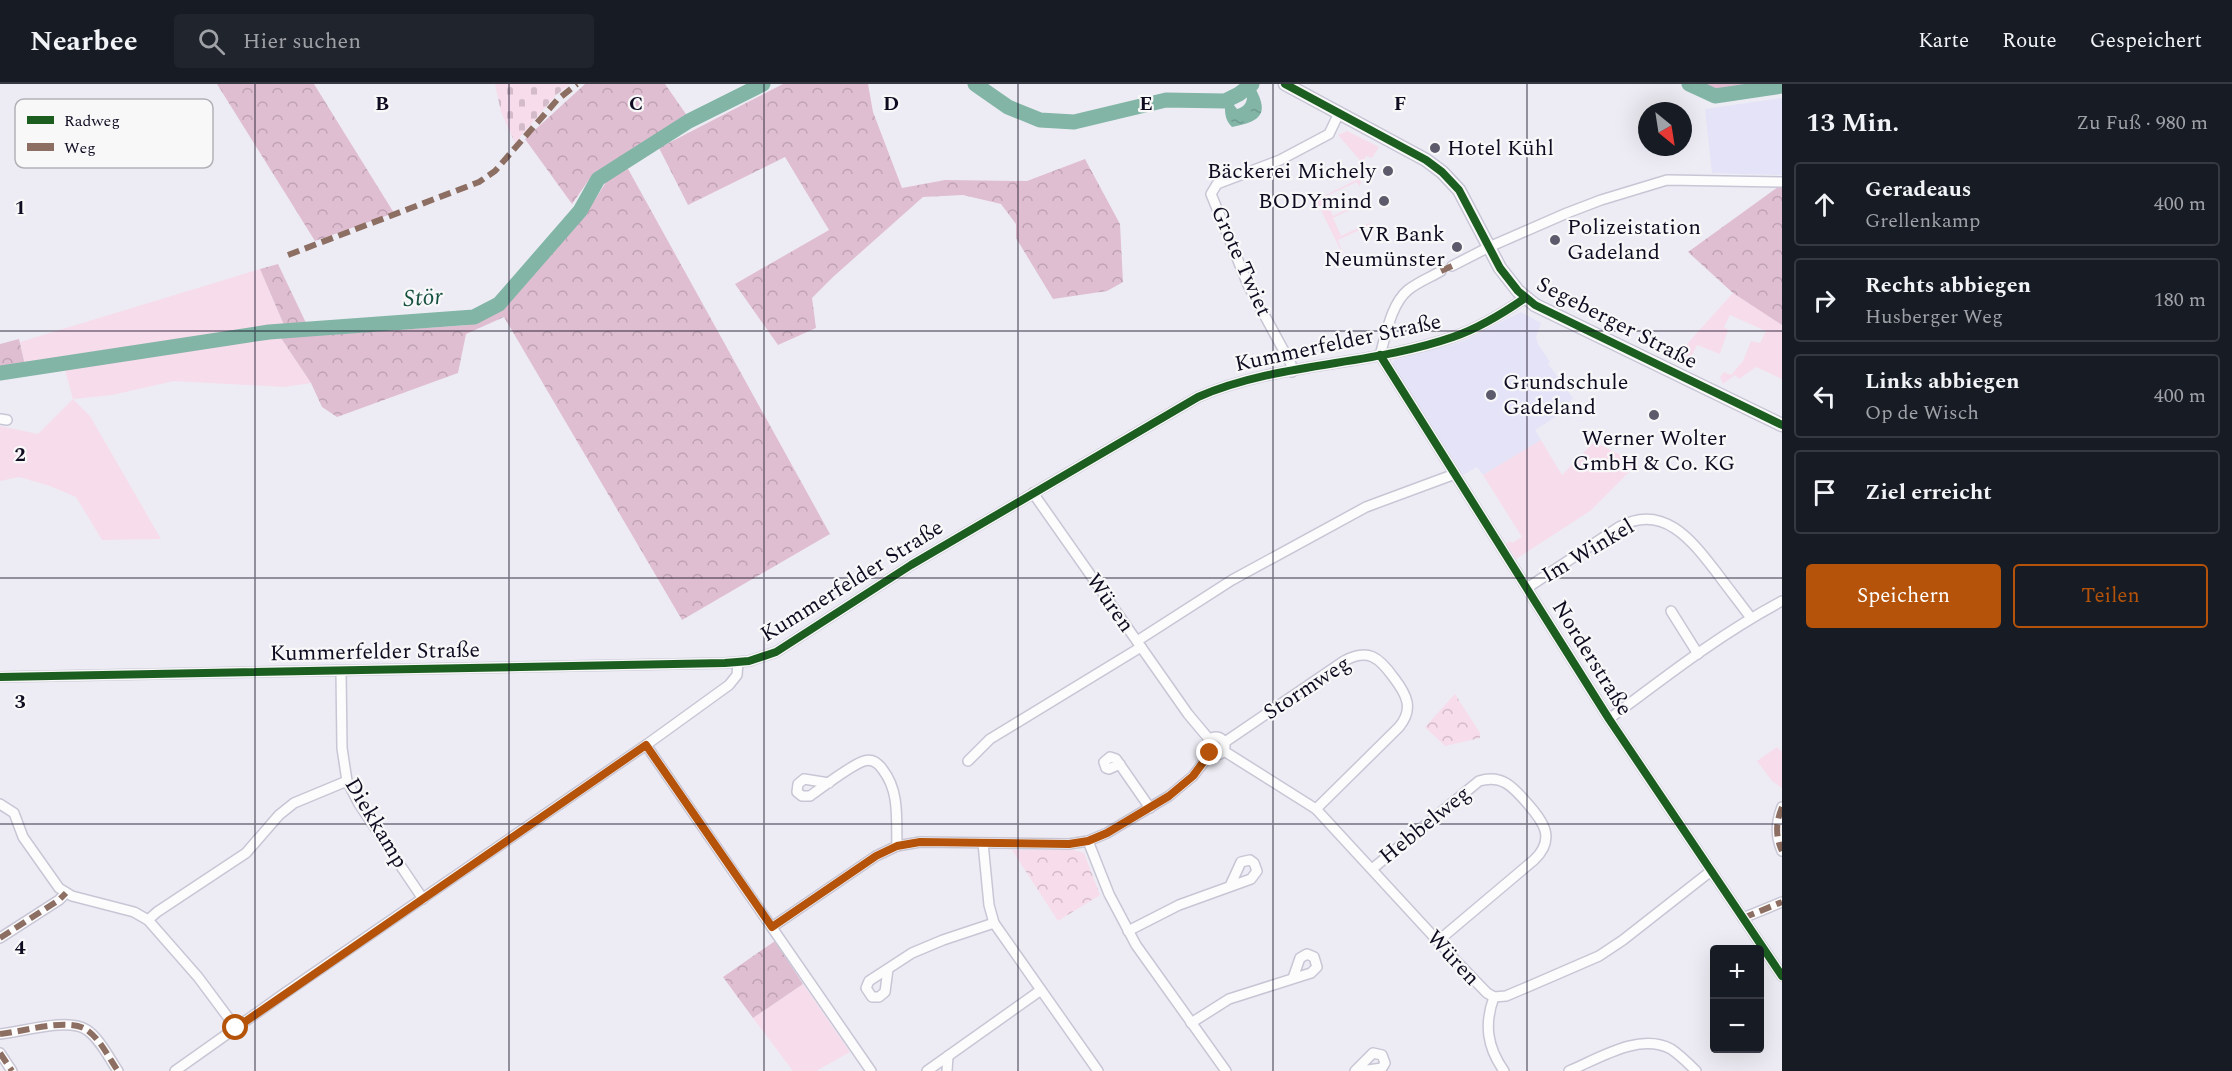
<!DOCTYPE html>
<html lang="de">
<meta charset="utf-8">
<style>
:root{--surface:#171b24;--page:#20242c;--text:#f1f3f6;--muted:#9ea1a6;--line:#363941;--accent:#b45309}
body{margin:0;font-family:Spectral,serif;background:var(--page);color:var(--text)}
.controls{position:absolute;right:18px;bottom:18px;display:grid;overflow:hidden;border-radius:6px;box-shadow:0 6px 24px #0002}
.controls button{width:54px;height:54px;display:grid;place-items:center;padding:0;border:0;border-bottom:2px solid var(--line);background:var(--surface);color:var(--text);font:30px sans-serif}
.compass{position:absolute;left:1638px;top:18px;width:54px;height:54px;border-radius:50%;background:var(--surface);box-shadow:0 6px 24px #0002;rotate:150deg}
.stop{position:absolute;width:18px;height:18px;margin:-14px;border:4px solid #b45309;border-radius:50%;background:#fff}
.stop.end{background:#b45309;border-color:#fff;box-shadow:0 2px 6px #0008}
.list{margin:0;padding:0;list-style:none}
h2{display:flex;justify-content:space-between;align-items:center;height:78px;margin:0;padding:0 24px;font-size:26px}
h2 small{font-size:20px;font-weight:400;color:var(--muted)}
.list li{display:grid;grid-template-columns:39px 1fr auto;gap:18px;align-items:center;box-sizing:border-box;height:84px;margin:0 12px 12px;padding:0 12px;border:2px solid var(--line);border-radius:6px}
.list b{display:block;font-size:22px;white-space:nowrap}
.list p{margin:0;font-size:20px;white-space:nowrap;color:var(--muted)}
.list em{font-size:20px;font-style:normal;color:var(--muted)}
.actions{display:flex;gap:12px;padding:18px 24px}
.actions a{flex:1;padding:14px 0;border:2px solid var(--accent);border-radius:6px;text-align:center;font-size:21px;color:var(--accent)}
.actions .main{background:var(--accent);color:#fff}
.icon{flex:none;width:33px;height:33px;fill:none;stroke:currentColor;stroke-width:2;stroke-linecap:round;stroke-linejoin:round}
.map{position:relative;flex:none;width:1782px;height:987px;overflow:hidden}
header{display:flex;align-items:center;gap:36px;box-sizing:border-box;height:84px;padding:0 30px;background:var(--surface);border-bottom:2px solid var(--line)}
header strong{font-size:28px}
nav{display:flex;gap:33px;margin-inline-start:auto;font-size:21px}
.search{width:420px;height:54px;background:var(--page);display:flex;align-items:center;gap:15px;box-sizing:border-box;padding:0 21px;border-radius:6px;color:var(--muted);font-size:22px}
main{display:flex}
aside{flex:1;background:var(--surface)}
.map>svg:first-child{display:block}
.built{fill:#e4e3f7}
.green{fill:#f7dceb}
.forest{fill:url(#forest-crowns)}
.cemetery{fill:url(#cemetery-stones)}
.park{fill:url(#park-crowns)}
.water{fill:url(#water-ripples)}
.lines{fill:none;stroke-linecap:round;stroke-linejoin:round}
.river{stroke:#82b5a6;stroke-width:15}
.minor-casing{stroke:#c8c6d5;stroke-width:12}
.major-casing{stroke:#c8c6d5;stroke-width:15}
.minor{stroke:#fcfcfd;stroke-width:9}
.major{stroke:#fcfcfd;stroke-width:12}
.quiet{stroke:#8d6e63;stroke-width:6;stroke-dasharray:12 6;stroke-linecap:butt}
.cycleway-casing{stroke:#f8f8f8;stroke-width:11}
.cycleway{stroke:#1b5e20;stroke-width:8}
.route{stroke:#b45309;stroke-width:8}
.grid{fill:none;stroke:#0f0b21;stroke-width:1.5;stroke-opacity:0.55}
.poi-dot{fill:#5d5a6b;stroke:#f8f8f8;stroke-width:2}
.labels{text-anchor:middle;dominant-baseline:central;stroke-width:4.5;stroke-linejoin:round;paint-order:stroke}
.poi-label{font-size:22px;fill:#0f0b21;stroke:#f8f8f8;text-anchor:start}
.street-label{font-size:22px;fill:#0f0b21;stroke:#f8f8f8}
.water-label{font-size:24px;font-style:italic;fill:#175240;stroke:#f8f8f8}
.key{fill:#f8f8f8;stroke:#b2b1b8;stroke-width:1.5}
.key-label{font-size:16px;fill:#0f0b21}
.grid-label{font-size:20px;text-anchor:middle;font-weight:bold;fill:#0f0b21;stroke:#f8f8f8;stroke-width:4.5;stroke-linejoin:round;paint-order:stroke}
</style>
<header>
<strong>Nearbee</strong>
<div class="search"><svg class="icon" aria-label="search" viewBox="0 0 24 24"><circle cx="10" cy="10" r="6"/><path d="M15 15l6 6"/></svg>Hier suchen</div>
<nav><a>Karte</a><a>Route</a><a>Gespeichert</a></nav>
</header>
<main>
<div class="map">
<svg width="1782" height="987" viewBox="0 0 1782 987">
<defs>
<pattern id="forest-crowns" width="20" height="18" patternUnits="userSpaceOnUse" patternTransform="scale(1.5)"><rect width="20" height="18" fill="#e0bed2"/><path d="M2 6a3 3 0 1 1 6 0M12 15a3 3 0 1 1 6 0" fill="none" stroke="#bfa2b4"/></pattern>
<pattern id="cemetery-stones" width="16" height="16" patternUnits="userSpaceOnUse" patternTransform="scale(1.5)"><rect width="16" height="16" fill="#f7dceb"/><path d="M2 7V4a2 2 0 0 1 4 0v3zM10 15v-3a2 2 0 0 1 4 0v3z" fill="#d3bbc9"/></pattern>
<pattern id="park-crowns" width="20" height="18" patternUnits="userSpaceOnUse" patternTransform="scale(1.5)"><rect width="20" height="18" fill="#f7dceb"/><path d="M2 6a3 3 0 1 1 6 0M12 15a3 3 0 1 1 6 0" fill="none" stroke="#d3bbc9"/></pattern>
<pattern id="water-ripples" width="26" height="14" patternUnits="userSpaceOnUse" patternTransform="scale(1.5)"><rect width="26" height="14" fill="#82b5a6"/><path d="M2 4q2-2 4 0t4 0M15 11q2-2 4 0t4 0" fill="none" stroke="#6f9a8f"/></pattern>
</defs>
<rect width="100%" height="100%" fill="#edecf4"/>
<g class="built">
<polygon points="1782,14 1782,91 1712,89 1705,25"/>
<polygon points="1521,228 1541,239 1536,253 1538,260 1550,278 1548,280 1573,314 1557,332 1535,346 1541,356 1483,391 1477,383 1463,391 1392,280 1394,276 1461,258"/>
</g>
<g class="green">
<polygon points="1347,47 1379,63 1372,74 1366,72 1359,86 1359,75 1338,51"/>
<polygon points="1358,95 1361,96 1360,103 1357,98 1324,113 1333,132 1359,119 1356,114 1359,112 1360,121 1333,134 1341,152 1369,139 1370,141 1338,156 1345,175 1316,116"/>
<polygon points="260,185 284,241 281,254 311,299 284,303 174,297 112,311 73,315 90,332 161,455 102,456 76,413 50,402 19,393 0,397 0,342 38,350 73,315 62,275 25,280 20,258"/>
<polygon points="1733,209 1782,241 1782,295 1756,283 1739,295 1735,291 1723,300 1720,293 1724,288 1731,291 1743,277 1751,257 1760,259 1766,247 1730,231 1724,243 1728,246 1720,270 1697,261 1691,273 1681,270 1678,273 1677,271"/>
<polygon points="1541,356 1562,391 1594,358 1638,379 1590,427 1516,475 1506,460 1510,457 1512,459 1522,453 1483,391"/>
<polygon points="1777,663 1782,668 1782,704 1772,697 1757,677"/>
<polygon points="803,900 850,968 816,987 793,987 753,934"/>
</g>
<g class="forest">
<polygon points="217,0 314,0 394,129 315,157"/>
<polygon points="585,0 665,0 688,33 593,90 572,120 525,55"/>
<polygon points="783,0 868,0 873,28 902,104 945,96 1027,97 1085,75 1120,140 1123,198 1107,207 1053,215 1016,154 1016,140 1001,120 963,111 923,113 833,193 812,214 816,244 778,261 735,200 829,146 785,73 688,121 659,64"/>
<polygon points="1691,0 1782,0 1782,2 1715,12"/>
<polygon points="627,83 830,450 682,536 504,233 466,250 458,289 337,333 322,323 311,299 281,254 468,241 500,224 587,128 608,95"/>
<polygon points="1782,100 1782,241 1733,209 1688,168"/>
<polygon points="278,180 307,241 284,241 260,185"/>
<polygon points="19,255 26,285 0,289 0,260"/>
<polygon points="775,857 803,900 753,934 723,893"/>
</g>
<polygon class="cemetery" points="495,0 571,0 556,11 515,59 501,28"/>
<g class="park">
<polygon points="1455,610 1480,649 1480,654 1445,662 1425,643"/>
<polygon points="1012,766 1074,766 1084,769 1100,811 1058,837"/>
</g>
<path class="water" d="M1253 0C1269 28 1264 37 1232 43 1224 35 1225 27 1225 17L1229 15 1237 25C1248 22 1248 14 1246 5Z"/>
<g class="lines">
<g class="river">
<polyline points="975,0 1008,23 1040,36 1074,38 1166,16 1225,17 1239,10 1252,0"/>
<polyline points="1689,0 1715,12 1782,2"/>
<polyline points="0,289 269,248 474,233 499,220 580,127 598,95 689,37 763,0"/>
</g>
<defs>
<g id="minor">
<polyline points="1452,182 1489,163 1567,129 1601,116 1667,96 1782,98"/>
<polyline points="1380,271 1609,635 1782,892"/>
<path d="M1380 271C1386 251 1391 220 1408 206 1418 198 1431 193 1441 187"/>
<polyline points="1292,288 1291,280 1248,201 1211,110 1217,100 1280,76 1329,50 1339,29"/>
<polyline points="0,335 7,336"/>
<polyline points="1033,409 1188,630 1209,655"/>
<path d="M1527 504 1619 443C1664 418 1693 458 1717 489 1728 504 1740 519 1751 534"/>
<polyline points="1671,527 1698,570"/>
<polyline points="1137,557 1232,496 1366,423 1455,390"/>
<polyline points="341,587 342,664 347,697 359,720 423,815"/>
<path d="M0 593 725 579 749 577 776 568 911 481 1198 313C1278 278 1370 282 1453 253 1479 244 1502 230 1525 214"/>
<path d="M1609 635C1665 593 1720 550 1782 517"/>
<circle cx="1216" cy="662" r="9"/>
<path d="M1225 658 1344 577C1368 564 1379 573 1394 594 1407 611 1414 625 1399 643L1316 725"/>
<polyline points="646,661 871,987"/>
<polyline points="1224,667 1316,725 1458,879 1487,909 1494,913 1506,912 1525,904 1599,872 1623,856 1711,787"/>
<polyline points="968,677 990,655 1141,563"/>
<polyline points="1120,680 1109,685 1106,684 1104,678 1110,673 1116,675 1150,724"/>
<path d="M829 699 804 695 798 700 797 708 802 712H810C823 703 851 681 864 677 873 674 879 680 883 686 900 708 896 736 897 762"/>
<polyline points="0,720 14,729 23,753 59,804 72,812 134,828 148,836 198,893 236,944"/>
<path d="M1782 723C1776 738 1775 752 1782 767"/>
<polyline points="1088,757 1109,810 1136,861 1226,987"/>
<polyline points="983,759 989,821 994,839 1098,987"/>
<path d="M1372 785 1479 697C1502 690 1513 703 1527 719 1544 738 1556 755 1534 776L1438 857"/>
<polyline points="1743,834 1782,818"/>
<polyline points="148,836 157,828 246,769 279,731 294,719 347,697"/>
<polyline points="772,843 876,772 897,762 920,758 1069,760 1088,757 1107,749 1169,712 1193,692 1211,669"/>
<polyline points="1128,847 1179,821 1251,795 1257,787 1254,779 1250,776 1241,778 1230,802"/>
<polyline points="0,854 59,816 66,809"/>
<polyline points="888,885 885,908 879,913 872,913 866,904 869,897 912,869 943,856 994,839"/>
<path d="M1494 913C1484 940 1487 963 1504 987"/>
<polyline points="1191,939 1229,915 1311,889 1317,883 1314,873 1307,870 1300,874 1293,894"/>
<path d="M0 950C22 948 68 933 87 946 100 955 109 974 118 987"/>
<polyline points="0,969 12,987"/>
<polyline points="175,987 285,909 646,661 729,601 737,591 738,578"/>
<polyline points="927,987 1041,906"/>
<polyline points="947,987 948,972"/>
<polyline points="1355,987 1373,969 1382,971 1385,979 1382,984 1361,987"/>
<path d="M1569 987C1598 975 1639 948 1671 965 1680 971 1688 979 1696 987"/>
</g>
<polyline id="major" points="1285,0 1426,76 1442,88 1459,106 1500,184 1518,207 1535,221 1782,341"/>
</defs>
<use href="#minor" class="minor-casing"/>
<use href="#major" class="major-casing"/>
<use href="#minor" class="minor"/>
<use href="#major" class="major"/>
<g class="quiet">
<polyline points="288,171 479,98 495,87 557,16 577,0"/>
<polyline points="1441,187 1452,182"/>
<path d="M1782 723C1776 738 1775 752 1782 767"/>
<polyline points="1743,834 1782,818"/>
<polyline points="0,854 59,816 66,809"/>
<path d="M0 950C22 948 68 933 87 946 100 955 109 974 118 987"/>
<polyline points="0,969 12,987"/>
</g>
<defs>
<g id="cycleway">
<polyline points="1285,0 1426,76 1442,88 1459,106 1500,184 1518,207 1535,221 1782,341"/>
<polyline points="1380,271 1609,635 1782,892"/>
<path d="M0 593 725 579 749 577 776 568 911 481 1198 313C1278 278 1370 282 1453 253 1479 244 1502 230 1525 214"/>
</g>
</defs>
<use href="#cycleway" class="cycleway-casing"/>
<use href="#cycleway" class="cycleway"/>
</g>
<g class="lines">
<polyline class="route" points="236,944 646,661 772,843 876,772 897,762 920,758 1069,760 1088,757 1107,749 1169,712 1193,692 1210,669"/>
</g>
<path class="grid" d="M255 0V987M509 0V987M764 0V987M1018 0V987M1273 0V987M1527 0V987M0 247H1782M0 494H1782M0 740H1782"/>
<g class="poi-dot">
<circle cx="1435" cy="64" r="6"/>
<circle cx="1388" cy="87" r="6"/>
<circle cx="1384" cy="117" r="6"/>
<circle cx="1555" cy="156" r="6"/>
<circle cx="1457" cy="163" r="6"/>
<circle cx="1491" cy="311" r="6"/>
<circle cx="1654" cy="331" r="6"/>
</g>
<g class="labels">
<g class="poi-label">
<text x="1447" y="64">Hotel Kühl</text>
<text x="1376" y="87" text-anchor="end">Bäckerei Michely</text>
<text x="1372" y="117" text-anchor="end">BODYmind</text>
<text x="1567" y="143">Polizeistation<tspan x="1567" dy="25">Gadeland</tspan></text>
<text x="1445" y="150" text-anchor="end">VR Bank<tspan x="1445" dy="25">Neumünster</tspan></text>
<text x="1503" y="298">Grundschule<tspan x="1503" dy="25">Gadeland</tspan></text>
<text x="1654" y="354" text-anchor="middle">Werner Wolter<tspan x="1654" dy="25">GmbH &amp; Co. KG</tspan></text>
</g>
<g class="street-label">
<text transform="translate(1241 177) rotate(66)">Grote Twiet</text>
<text transform="translate(1617 239) rotate(27)">Segeberger Straße</text>
<text transform="translate(1338 259) rotate(-12)">Kummerfelder Straße</text>
<text transform="translate(1588 467) rotate(-31)">Im Winkel</text>
<text transform="translate(852 497) rotate(-32)">Kummerfelder Straße</text>
<text transform="translate(1110 519) rotate(55)">Würen</text>
<text transform="translate(375 568) rotate(-1)">Kummerfelder Straße</text>
<text transform="translate(1592 574) rotate(58)">Norderstraße</text>
<text transform="translate(1307 604) rotate(-33)">Stormweg</text>
<text transform="translate(376 739) rotate(59)">Diekkamp</text>
<text transform="translate(1425 741) rotate(-39)">Hebbelweg</text>
<text transform="translate(1453 874) rotate(47)">Würen</text>
</g>
<g class="water-label">
<text transform="translate(423 214) rotate(-4)">Stör</text>
</g>
</g>
<rect x="15" y="15" width="198" height="69" rx="9" class="key"/>
<rect x="27" y="32" width="27" height="8" fill="#1b5e20"/>
<rect x="27" y="59" width="27" height="8" fill="#8d6e63"/>
<g class="key-label">
<text x="64" y="42">Radweg</text>
<text x="64" y="69">Weg</text>
</g>
<g class="grid-label">
<text x="382" y="26">B</text>
<text x="636" y="26">C</text>
<text x="891" y="26">D</text>
<text x="1146" y="26">E</text>
<text x="1400" y="26">F</text>
<text x="20" y="130">1</text>
<text x="20" y="377">2</text>
<text x="20" y="624">3</text>
<text x="20" y="870">4</text>
</g>
</svg>
<div class="controls">
<button>+</button>
<button>−</button>
</div>
<svg class="compass" viewBox="-18 -18 36 36"><path d="M0-13l5 13h-10z" fill="#e53935"/><path d="M0 13l5-13h-10z" fill="#9ea1a6"/></svg>
<div class="stop" style="left:236px;top:944px"></div>
<div class="stop end" style="left:1210px;top:669px"></div>
</div>
<aside>
<h2>13 Min.<small>Zu Fuß · 980 m</small></h2>
<ul class="list">
<li><svg class="icon" aria-label="ahead" viewBox="0 0 24 24"><path d="M12 20V5M6 11l6-6 6 6"/></svg><div><b>Geradeaus</b><p>Grellenkamp</p></div><em>400 m</em></li>
<li><svg class="icon" aria-label="right" viewBox="0 0 24 24"><path d="M7 20v-9h11M14 6l5 5-5 5"/></svg><div><b>Rechts abbiegen</b><p>Husberger Weg</p></div><em>180 m</em></li>
<li><svg class="icon" aria-label="left" viewBox="0 0 24 24"><path d="M17 20v-9H6M10 6l-5 5 5 5"/></svg><div><b>Links abbiegen</b><p>Op de Wisch</p></div><em>400 m</em></li>
<li><svg class="icon" aria-label="arrive" viewBox="0 0 24 24"><path d="M6 21V4h12l-3 4 3 4H6"/></svg><div><b>Ziel erreicht</b></div></li>
</ul>
<div class="actions"><a class="main">Speichern</a><a>Teilen</a></div>
</aside>
</main>
